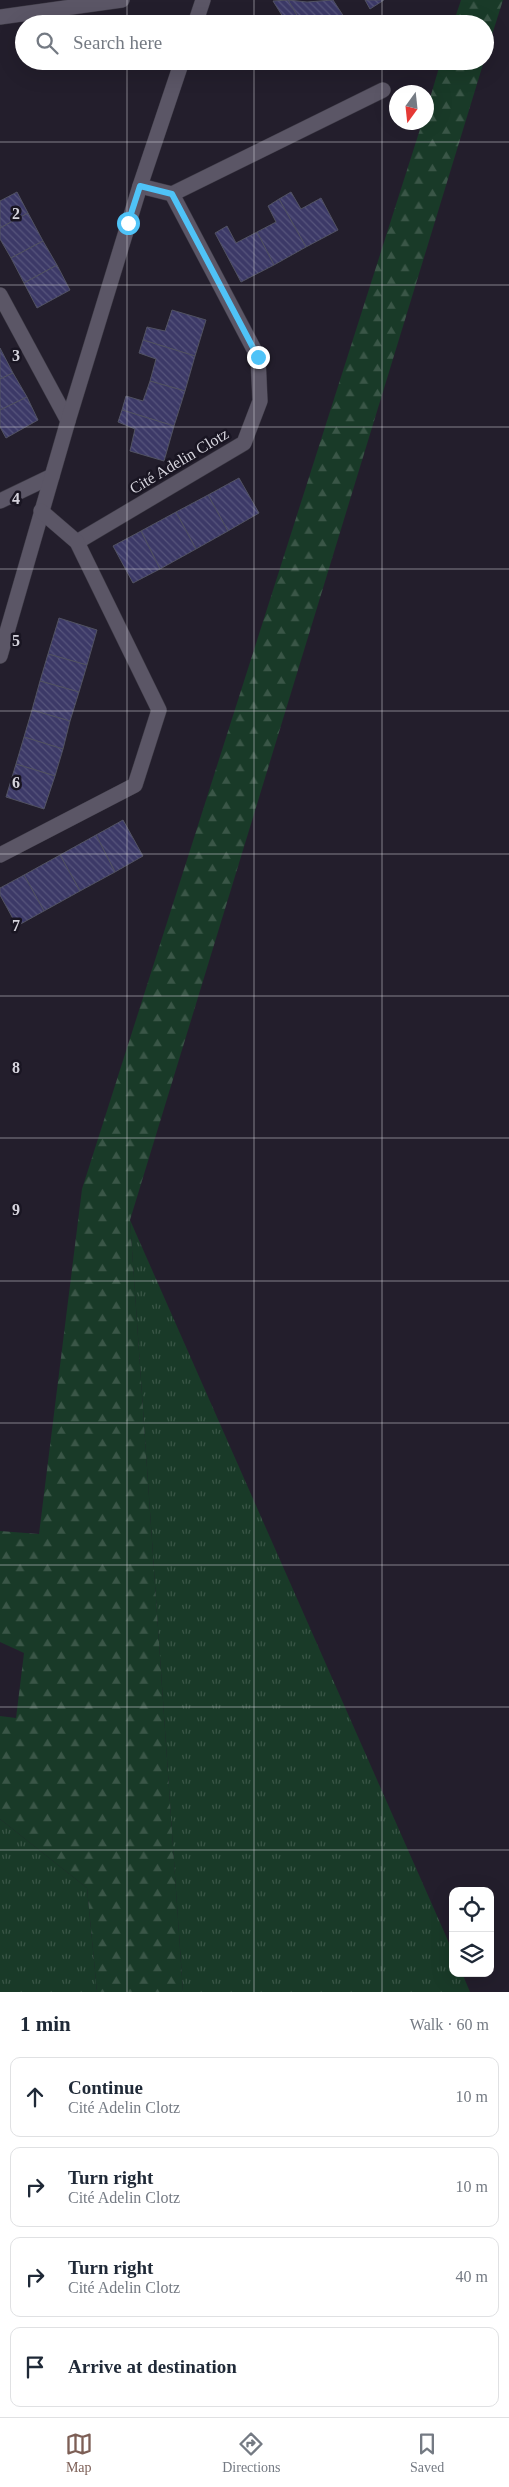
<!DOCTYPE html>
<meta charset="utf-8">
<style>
:root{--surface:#fff;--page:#f2f2f3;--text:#1f2937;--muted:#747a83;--line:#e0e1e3;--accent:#7d5f56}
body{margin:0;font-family:"Times New Roman",serif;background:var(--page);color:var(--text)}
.controls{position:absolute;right:15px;bottom:15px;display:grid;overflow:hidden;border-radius:10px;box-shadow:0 5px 20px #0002}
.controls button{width:45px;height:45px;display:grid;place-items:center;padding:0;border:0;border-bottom:1px solid var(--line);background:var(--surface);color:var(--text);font:25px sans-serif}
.compass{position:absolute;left:389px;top:85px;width:45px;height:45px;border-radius:50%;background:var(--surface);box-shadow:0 5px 20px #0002;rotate:195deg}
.stop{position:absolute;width:15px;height:15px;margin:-11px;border:4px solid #4fc3f7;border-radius:50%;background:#fff}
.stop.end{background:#4fc3f7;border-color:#fff;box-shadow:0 1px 5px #0008}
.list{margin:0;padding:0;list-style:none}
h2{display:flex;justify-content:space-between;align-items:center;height:65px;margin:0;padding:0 20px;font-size:21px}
h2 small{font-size:16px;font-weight:400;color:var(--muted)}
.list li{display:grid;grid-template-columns:32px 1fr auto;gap:15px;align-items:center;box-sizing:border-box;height:80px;margin:0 10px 10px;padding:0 10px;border:1px solid var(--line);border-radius:10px}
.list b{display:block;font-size:19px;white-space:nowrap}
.list p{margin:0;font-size:16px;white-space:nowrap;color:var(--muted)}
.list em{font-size:16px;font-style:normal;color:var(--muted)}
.icon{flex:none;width:28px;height:28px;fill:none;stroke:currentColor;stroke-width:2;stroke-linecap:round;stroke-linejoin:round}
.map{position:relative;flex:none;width:509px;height:1992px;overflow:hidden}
.search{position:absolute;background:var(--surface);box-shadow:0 5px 20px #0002;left:15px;right:15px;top:15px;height:55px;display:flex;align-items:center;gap:12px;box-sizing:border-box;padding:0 18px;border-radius:28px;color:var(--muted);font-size:19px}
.sheet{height:425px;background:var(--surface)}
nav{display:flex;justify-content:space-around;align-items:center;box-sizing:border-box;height:70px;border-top:1px solid var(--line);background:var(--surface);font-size:14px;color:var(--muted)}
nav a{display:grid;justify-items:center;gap:2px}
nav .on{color:var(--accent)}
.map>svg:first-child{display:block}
.grass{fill:url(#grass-tufts)}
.forest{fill:url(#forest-firs)}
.building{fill:url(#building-back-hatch);stroke:#515262}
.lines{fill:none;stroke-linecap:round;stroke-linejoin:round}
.minor-casing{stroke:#3c3944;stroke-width:16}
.minor{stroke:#5b5666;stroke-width:15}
.route{stroke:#4fc3f7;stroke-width:6}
.grid{fill:none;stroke:#d6d4dd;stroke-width:1;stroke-opacity:0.55}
.labels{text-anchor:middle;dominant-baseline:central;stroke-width:5;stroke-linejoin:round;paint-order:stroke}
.street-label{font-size:16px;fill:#d6d4dd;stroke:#191522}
.grid-label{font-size:16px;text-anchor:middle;font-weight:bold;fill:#d6d4dd;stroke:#191522;stroke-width:5;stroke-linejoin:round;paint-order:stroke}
</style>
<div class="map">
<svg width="509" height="1992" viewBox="0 0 509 1992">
<defs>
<pattern id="grass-tufts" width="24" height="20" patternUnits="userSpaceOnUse" patternTransform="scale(1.25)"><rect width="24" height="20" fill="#193a28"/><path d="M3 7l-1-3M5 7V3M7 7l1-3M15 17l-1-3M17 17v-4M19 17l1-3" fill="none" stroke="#3a5647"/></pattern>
<pattern id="forest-firs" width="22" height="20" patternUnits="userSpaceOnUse" patternTransform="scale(1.25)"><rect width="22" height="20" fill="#193a28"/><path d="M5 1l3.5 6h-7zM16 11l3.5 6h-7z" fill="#3a5647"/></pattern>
<pattern id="building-back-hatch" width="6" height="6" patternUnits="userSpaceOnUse" patternTransform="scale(1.25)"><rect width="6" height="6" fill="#3c3967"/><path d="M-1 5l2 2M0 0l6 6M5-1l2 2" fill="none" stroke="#57557c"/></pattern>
</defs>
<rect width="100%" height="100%" fill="#231e2c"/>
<g class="grass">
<polygon points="130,1220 453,1952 453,1973 462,1973 470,1992 183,1992"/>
<polygon points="0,1819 87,1888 97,1992 0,1992"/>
</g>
<g class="forest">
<polygon points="461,0 503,0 485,57 485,24 453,24"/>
<polygon points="441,61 484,61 130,1220 183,1992 97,1992 87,1888 0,1819 0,1716 16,1718 24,1653 0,1642 0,1531 39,1534 82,1189 422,123 426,122 427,108"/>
</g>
<g class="building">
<polygon points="288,0 307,2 333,0 346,20 340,24 302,24"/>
<polygon points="288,0 302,24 273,24 283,17 273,1"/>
<polygon points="365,0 384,0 370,9"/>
<polygon points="17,192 28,213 0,228 0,201"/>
<polygon points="291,192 301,209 321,198 338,230 306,247 279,199"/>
<polygon points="279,199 306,247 274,265 257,232 276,222 268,206"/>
<polygon points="28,213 43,241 11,258 0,239 0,228"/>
<polygon points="227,226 236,243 257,232 274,265 241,282 215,233"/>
<polygon points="43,241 57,265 24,283 11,258"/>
<polygon points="57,265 70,290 37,308 24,283"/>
<polygon points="172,310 206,320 195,356 143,340 147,327 165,331"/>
<polygon points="143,340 195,356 185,391 150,381 156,359 139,353"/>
<polygon points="0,348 13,373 0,379"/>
<polygon points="13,373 27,397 0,410 0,379"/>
<polygon points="150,381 185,391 174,426 122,410 126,396 143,401"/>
<polygon points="27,397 38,420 6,438 0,427 0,410"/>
<polygon points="122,410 174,426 164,461 130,451 135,429 118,422"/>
<polygon points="239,478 259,513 228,531 208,495"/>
<polygon points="208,495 228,531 196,549 176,512"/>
<polygon points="176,512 196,549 160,569 141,531"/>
<polygon points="141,531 160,569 133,583 113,546"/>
<polygon points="59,618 97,630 87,665 48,654"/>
<polygon points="48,654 87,665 79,692 40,681"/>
<polygon points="40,681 79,692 70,721 32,710"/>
<polygon points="32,710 70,721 63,749 24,737"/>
<polygon points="24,737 63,749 55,776 16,764"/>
<polygon points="16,764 55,776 44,809 6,797"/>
<polygon points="123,820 143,856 115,872 96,835"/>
<polygon points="96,835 115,872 80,891 60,855"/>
<polygon points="60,855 80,891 44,911 24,875"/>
<polygon points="24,875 44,911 17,926 0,895 0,888"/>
</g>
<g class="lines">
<defs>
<g id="minor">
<polyline points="0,17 122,0"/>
<polyline points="195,24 203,0"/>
<polyline points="172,194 383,90"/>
<polyline points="0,295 68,421"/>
<polyline points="0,501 52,476"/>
<polyline points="77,542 244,443 260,401 258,357 172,194 140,186"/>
<polyline points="0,656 68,421 140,186 182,61"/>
<polyline points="0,855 135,785 159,710 77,542 41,511"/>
</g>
</defs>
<use href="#minor" class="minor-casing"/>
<use href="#minor" class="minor"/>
</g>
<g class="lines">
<polyline class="route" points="128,223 140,186 172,194 258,357"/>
</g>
<path class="grid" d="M127 0V24M254 0V24M382 0V24M127 61V1992M254 61V1992M382 61V1992M0 142H509M0 285H509M0 427H509M0 569H509M0 711H509M0 854H509M0 996H509M0 1138H509M0 1281H509M0 1423H509M0 1565H509M0 1707H509M0 1850H509"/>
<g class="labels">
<g class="street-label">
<text transform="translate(179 461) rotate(-31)">Cité Adelin Clotz</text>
</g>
</g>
<g class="grid-label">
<text x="16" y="219">2</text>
<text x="16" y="361">3</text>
<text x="16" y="504">4</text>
<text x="16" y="646">5</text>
<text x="16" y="788">6</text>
<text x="16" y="931">7</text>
<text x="16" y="1073">8</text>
<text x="16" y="1215">9</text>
</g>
</svg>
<div class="controls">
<button><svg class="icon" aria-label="locate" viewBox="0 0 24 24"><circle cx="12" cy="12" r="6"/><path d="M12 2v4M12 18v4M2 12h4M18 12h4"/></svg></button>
<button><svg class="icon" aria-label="layers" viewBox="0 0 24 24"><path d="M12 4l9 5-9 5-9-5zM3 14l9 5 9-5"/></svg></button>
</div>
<svg class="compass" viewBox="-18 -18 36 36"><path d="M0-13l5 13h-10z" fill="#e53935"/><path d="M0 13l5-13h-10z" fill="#747a83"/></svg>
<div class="stop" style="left:128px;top:223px"></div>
<div class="stop end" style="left:258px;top:357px"></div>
<div class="search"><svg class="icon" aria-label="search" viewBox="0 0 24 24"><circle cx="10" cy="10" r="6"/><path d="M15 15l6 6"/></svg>Search here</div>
</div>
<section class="sheet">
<h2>1 min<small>Walk · 60 m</small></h2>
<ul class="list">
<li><svg class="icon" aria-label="ahead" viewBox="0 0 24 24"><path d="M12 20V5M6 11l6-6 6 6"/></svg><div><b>Continue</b><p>Cité Adelin Clotz</p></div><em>10 m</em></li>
<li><svg class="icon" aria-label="right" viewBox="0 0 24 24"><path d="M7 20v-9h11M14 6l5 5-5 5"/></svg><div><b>Turn right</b><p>Cité Adelin Clotz</p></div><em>10 m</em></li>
<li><svg class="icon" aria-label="right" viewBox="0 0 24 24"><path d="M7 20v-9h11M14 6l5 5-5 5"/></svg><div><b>Turn right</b><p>Cité Adelin Clotz</p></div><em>40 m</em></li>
<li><svg class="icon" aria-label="arrive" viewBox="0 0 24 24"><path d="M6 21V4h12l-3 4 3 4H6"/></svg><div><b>Arrive at destination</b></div></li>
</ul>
</section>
<nav>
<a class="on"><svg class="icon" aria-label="map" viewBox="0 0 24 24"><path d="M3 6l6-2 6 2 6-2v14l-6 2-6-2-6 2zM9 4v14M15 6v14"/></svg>Map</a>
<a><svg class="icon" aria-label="directions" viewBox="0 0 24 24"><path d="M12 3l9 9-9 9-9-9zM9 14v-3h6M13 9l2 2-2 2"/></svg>Directions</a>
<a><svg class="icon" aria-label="saved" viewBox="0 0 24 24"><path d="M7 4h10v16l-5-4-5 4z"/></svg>Saved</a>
</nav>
